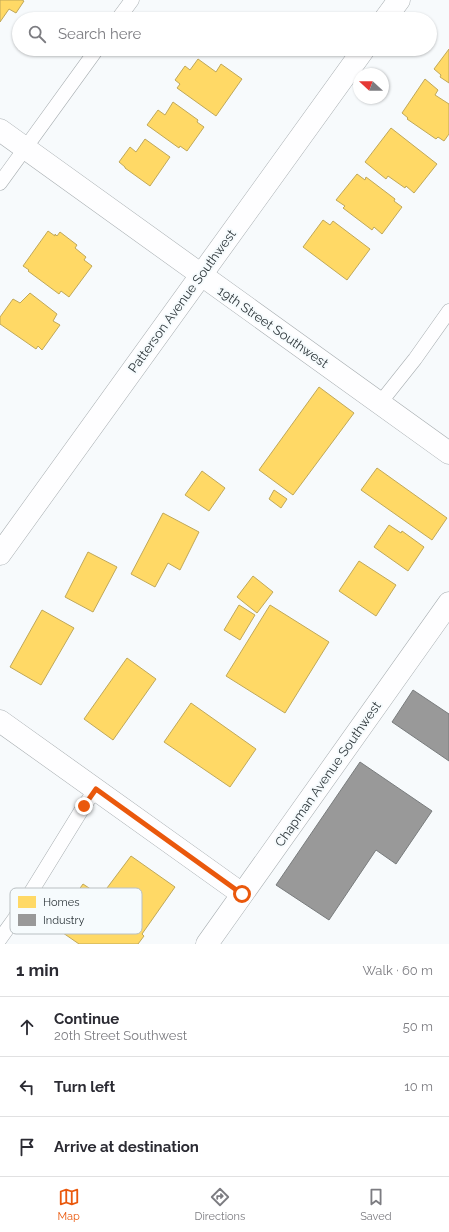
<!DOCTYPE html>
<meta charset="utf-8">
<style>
:root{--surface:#fff;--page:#f7f7f7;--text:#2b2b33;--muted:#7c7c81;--line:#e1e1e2;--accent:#ea580c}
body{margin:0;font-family:Raleway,sans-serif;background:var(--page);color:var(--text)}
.compass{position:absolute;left:353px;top:68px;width:36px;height:36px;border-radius:50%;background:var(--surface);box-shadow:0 1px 3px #0004;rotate:291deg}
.stop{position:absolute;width:12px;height:12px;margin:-9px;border:3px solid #ea580c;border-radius:50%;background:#fff}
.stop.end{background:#ea580c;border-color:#fff;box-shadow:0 1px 4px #0008}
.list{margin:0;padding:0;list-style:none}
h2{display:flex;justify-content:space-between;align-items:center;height:52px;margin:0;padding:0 16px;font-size:17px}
h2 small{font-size:13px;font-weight:400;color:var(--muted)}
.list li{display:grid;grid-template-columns:26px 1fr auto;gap:12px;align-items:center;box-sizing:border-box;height:60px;padding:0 16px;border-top:1px solid var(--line)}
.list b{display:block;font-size:15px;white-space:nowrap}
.list p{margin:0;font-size:13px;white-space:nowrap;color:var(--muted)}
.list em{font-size:13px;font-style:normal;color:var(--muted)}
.icon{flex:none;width:22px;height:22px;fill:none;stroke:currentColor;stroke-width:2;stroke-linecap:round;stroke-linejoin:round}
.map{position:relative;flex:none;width:449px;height:944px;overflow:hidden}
.search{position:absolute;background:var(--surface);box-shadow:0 1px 3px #0004;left:12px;right:12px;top:12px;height:44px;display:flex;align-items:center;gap:10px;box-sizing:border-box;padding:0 14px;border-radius:22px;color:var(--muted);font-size:15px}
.sheet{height:232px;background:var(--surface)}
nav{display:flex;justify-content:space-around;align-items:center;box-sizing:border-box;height:56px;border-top:1px solid var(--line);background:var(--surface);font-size:11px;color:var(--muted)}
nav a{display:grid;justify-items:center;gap:2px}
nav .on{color:var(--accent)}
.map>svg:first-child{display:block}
.homes{fill:#ffd966;stroke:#c0a859}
.industry{fill:#999;stroke:#797c7d}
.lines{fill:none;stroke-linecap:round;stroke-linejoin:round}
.lane-casing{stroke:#a7adb0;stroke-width:15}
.street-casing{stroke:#a7adb0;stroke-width:23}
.secondary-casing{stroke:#a7adb0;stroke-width:23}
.lane{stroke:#fefeff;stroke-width:14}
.street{stroke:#fefeff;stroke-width:22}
.secondary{stroke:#fefeff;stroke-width:22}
.route{stroke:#ea580c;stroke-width:5}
.labels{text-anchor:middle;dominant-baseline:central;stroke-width:4;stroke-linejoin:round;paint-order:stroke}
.street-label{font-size:13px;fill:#2e373b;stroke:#f6fbfd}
.key{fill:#f6fbfd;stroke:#bac0c3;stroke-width:1}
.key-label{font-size:11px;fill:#2e373b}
</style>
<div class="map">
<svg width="449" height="944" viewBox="0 0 449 944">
<rect width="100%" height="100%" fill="#f7fafc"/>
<g class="homes">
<polygon points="0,0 22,0 24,1 16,13 9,9 0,22"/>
<polygon points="449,49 449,83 440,77 441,75 434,69"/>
<polygon points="198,59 216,72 221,64 242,79 216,116 177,88 180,84 175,80 185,66 190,70"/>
<polygon points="425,79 438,90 435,95 449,104 449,134 444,141 438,137 436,139 407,119 408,118 402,113"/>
<polygon points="173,102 198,120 197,122 204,127 187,151 180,146 179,148 147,125 158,110 165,115"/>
<polygon points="391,128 437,164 414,193 406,186 405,188 388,176 386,179 365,162"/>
<polygon points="145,139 170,157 150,186 125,168 125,167 119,162 130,147 136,152"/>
<polygon points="357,174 365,180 366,177 395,199 394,201 402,207 382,234 374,227 372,230 343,208 345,206 336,200"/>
<polygon points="323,220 330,225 333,221 370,249 347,280 303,247"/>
<polygon points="48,231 55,236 55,234 57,236 60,232 77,245 75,248 86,257 84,260 92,266 69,297 61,291 59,294 28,271 29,270 23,266"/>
<polygon points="30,293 57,314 53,321 60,325 42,350 38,346 36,349 0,324 0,317 13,299 20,303"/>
<polygon points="319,387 354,413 293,495 259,470"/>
<polygon points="377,468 447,518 432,540 361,490"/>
<polygon points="202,471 225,488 209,511 185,495"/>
<polygon points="274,490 287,499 281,508 269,499"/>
<polygon points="163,513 199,532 180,570 168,563 155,587 131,574"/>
<polygon points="389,525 401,533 402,531 424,547 408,571 374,547"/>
<polygon points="88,552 117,567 93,612 65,597"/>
<polygon points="359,561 396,585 376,616 339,591"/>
<polygon points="253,576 273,592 257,613 237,597"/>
<polygon points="239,605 255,615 240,640 224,630"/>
<polygon points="270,605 329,642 285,713 226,676"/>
<polygon points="42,610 74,628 41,685 10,667"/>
<polygon points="127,658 156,679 113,740 84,719"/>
<polygon points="191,703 256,749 230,787 164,742"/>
<polygon points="131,856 175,887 142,934 144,936 138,944 79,944 53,926 83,884 101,896"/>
</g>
<g class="industry">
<polygon points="413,690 449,714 449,761 392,722"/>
<polygon points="360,762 432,811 396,864 376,850 329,920 276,885"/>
</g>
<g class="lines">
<defs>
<g id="lane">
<polyline points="118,19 132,0"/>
<polyline points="0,183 97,49"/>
<polyline points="380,403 415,359 449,311"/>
<polyline points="0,939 15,918 84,806 96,789"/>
</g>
<g id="street">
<polyline points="0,130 449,453"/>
<polyline points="0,721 242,894"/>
<polyline points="207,944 449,603"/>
</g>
<g id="secondary">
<polyline points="385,19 399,0"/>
<polyline points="0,554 364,49"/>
</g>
</defs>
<use href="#lane" class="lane-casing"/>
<use href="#street" class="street-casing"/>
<use href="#secondary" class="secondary-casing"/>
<use href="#lane" class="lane"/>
<use href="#street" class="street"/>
<use href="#secondary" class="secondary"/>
</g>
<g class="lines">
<polyline class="route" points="84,806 96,789 242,894"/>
</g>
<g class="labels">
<g class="street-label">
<text transform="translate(182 301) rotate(-54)">Patterson Avenue Southwest</text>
<text transform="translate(273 327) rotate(35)">19th Street Southwest</text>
<text transform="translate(328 774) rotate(-55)">Chapman Avenue Southwest</text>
</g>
</g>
<rect x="10" y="888" width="132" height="46" rx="6" class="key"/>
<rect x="18" y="896" width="18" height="12" fill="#ffd966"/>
<rect x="18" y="914" width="18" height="12" fill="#999"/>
<g class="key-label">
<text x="43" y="906">Homes</text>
<text x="43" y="924">Industry</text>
</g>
</svg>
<svg class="compass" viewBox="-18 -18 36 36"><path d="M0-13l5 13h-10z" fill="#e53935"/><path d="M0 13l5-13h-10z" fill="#7c7c81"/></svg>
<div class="stop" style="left:242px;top:894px"></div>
<div class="stop end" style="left:84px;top:806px"></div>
<div class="search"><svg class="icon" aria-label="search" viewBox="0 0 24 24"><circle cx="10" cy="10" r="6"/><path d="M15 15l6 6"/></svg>Search here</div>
</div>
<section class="sheet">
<h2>1 min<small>Walk · 60 m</small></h2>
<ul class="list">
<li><svg class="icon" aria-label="ahead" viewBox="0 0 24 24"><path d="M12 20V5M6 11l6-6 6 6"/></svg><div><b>Continue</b><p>20th Street Southwest</p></div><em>50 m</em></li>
<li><svg class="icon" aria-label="left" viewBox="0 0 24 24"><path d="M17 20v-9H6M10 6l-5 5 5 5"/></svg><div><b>Turn left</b></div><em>10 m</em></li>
<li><svg class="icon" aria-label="arrive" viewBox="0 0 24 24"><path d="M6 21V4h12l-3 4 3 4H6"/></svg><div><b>Arrive at destination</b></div></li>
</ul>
</section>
<nav>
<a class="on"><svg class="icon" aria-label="map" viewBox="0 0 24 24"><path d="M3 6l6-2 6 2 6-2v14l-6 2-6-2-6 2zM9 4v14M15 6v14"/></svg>Map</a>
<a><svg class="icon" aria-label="directions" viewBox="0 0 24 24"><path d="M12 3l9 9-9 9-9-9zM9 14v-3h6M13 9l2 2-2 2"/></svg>Directions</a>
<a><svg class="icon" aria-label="saved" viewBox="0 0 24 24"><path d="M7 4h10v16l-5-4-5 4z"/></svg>Saved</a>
</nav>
